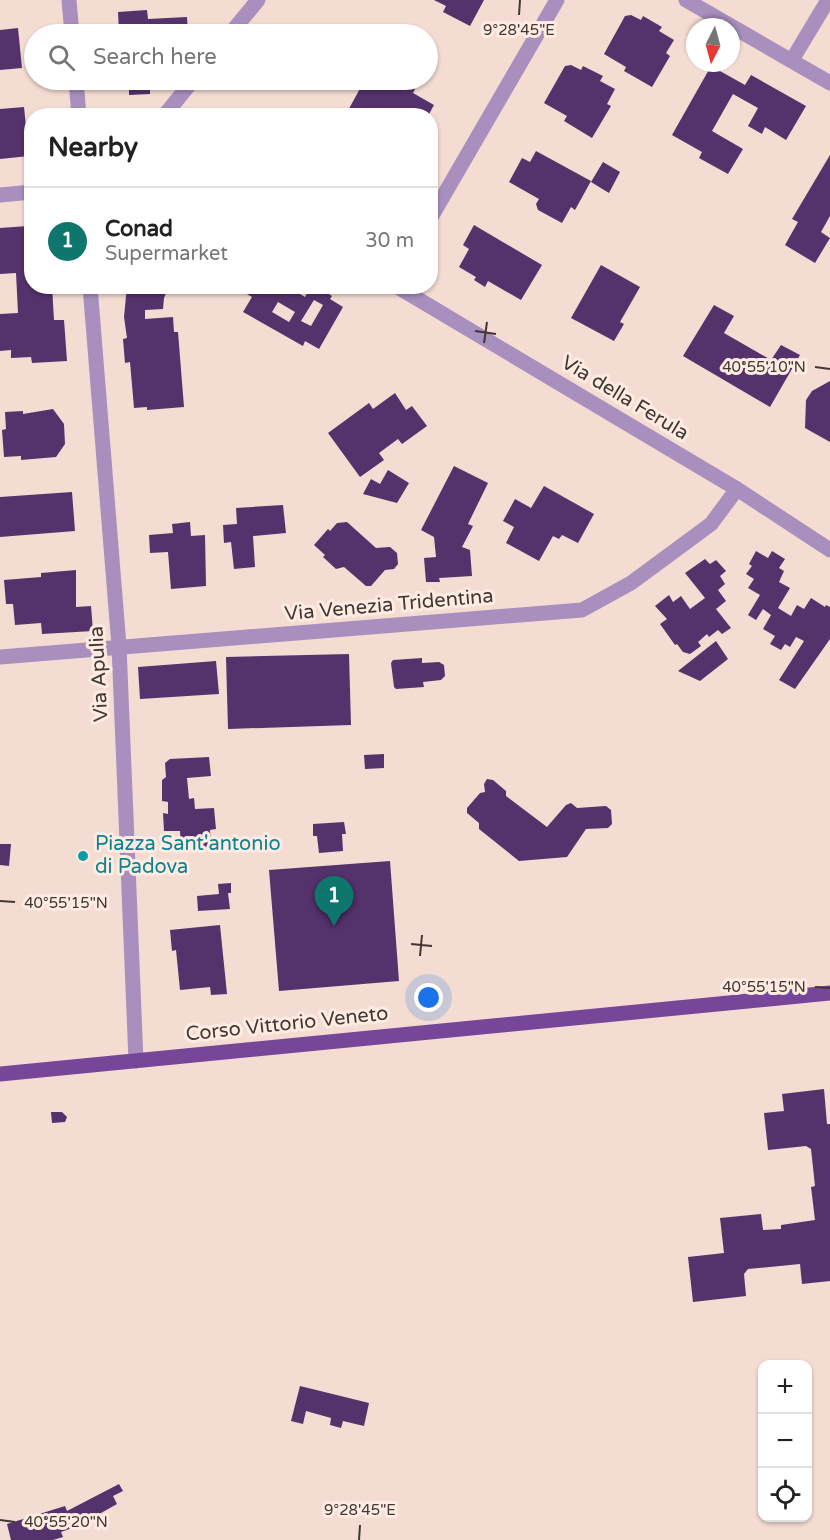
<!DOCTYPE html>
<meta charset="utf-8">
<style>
:root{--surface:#fff;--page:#f6f6f6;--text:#222;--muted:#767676;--line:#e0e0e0;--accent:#0f766e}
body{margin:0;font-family:"Varela Round",sans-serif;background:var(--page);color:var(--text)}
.controls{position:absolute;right:18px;bottom:18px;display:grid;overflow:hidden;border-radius:12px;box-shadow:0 2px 4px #0004}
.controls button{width:54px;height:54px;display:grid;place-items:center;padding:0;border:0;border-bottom:2px solid var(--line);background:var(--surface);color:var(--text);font:30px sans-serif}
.compass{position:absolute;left:686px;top:18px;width:54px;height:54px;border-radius:50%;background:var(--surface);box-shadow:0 2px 4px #0004;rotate:186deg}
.you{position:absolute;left:429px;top:998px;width:21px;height:21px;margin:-15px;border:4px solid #fff;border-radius:50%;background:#1a73e8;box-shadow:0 0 0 9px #1a73e833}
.badge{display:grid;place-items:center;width:39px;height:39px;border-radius:50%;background:var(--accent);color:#fff;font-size:20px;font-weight:700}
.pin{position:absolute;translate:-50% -50px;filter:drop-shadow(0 2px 3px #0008)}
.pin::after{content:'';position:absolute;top:32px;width:21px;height:18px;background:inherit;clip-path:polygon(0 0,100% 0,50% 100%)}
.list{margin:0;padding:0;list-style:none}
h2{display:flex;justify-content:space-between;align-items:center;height:78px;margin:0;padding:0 24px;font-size:26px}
h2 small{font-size:20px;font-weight:400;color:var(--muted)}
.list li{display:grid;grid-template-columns:39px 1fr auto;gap:18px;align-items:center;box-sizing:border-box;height:108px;padding:0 24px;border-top:2px solid var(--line)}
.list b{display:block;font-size:22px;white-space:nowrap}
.list p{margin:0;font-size:20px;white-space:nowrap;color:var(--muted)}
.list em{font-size:20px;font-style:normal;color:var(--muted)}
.icon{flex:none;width:33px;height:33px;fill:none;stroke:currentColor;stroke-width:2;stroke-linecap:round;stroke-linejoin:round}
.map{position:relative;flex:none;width:830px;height:1540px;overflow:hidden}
.search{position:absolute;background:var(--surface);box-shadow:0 2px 4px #0004;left:24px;top:24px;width:414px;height:66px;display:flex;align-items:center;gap:15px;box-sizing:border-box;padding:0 21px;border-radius:33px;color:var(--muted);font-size:22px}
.panel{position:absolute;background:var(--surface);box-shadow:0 2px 4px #0004;left:24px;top:108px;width:414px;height:186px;border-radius:24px}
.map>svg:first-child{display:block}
.building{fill:#55326c;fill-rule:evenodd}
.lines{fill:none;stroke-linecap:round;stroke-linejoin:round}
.minor{stroke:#a88fbd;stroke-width:15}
.major{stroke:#764699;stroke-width:15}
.ticks{fill:none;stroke:#413733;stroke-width:2}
.culture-dot{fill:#0f9aa8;stroke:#feebe2;stroke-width:2}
.labels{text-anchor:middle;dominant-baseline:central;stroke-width:6;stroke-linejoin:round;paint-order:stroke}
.street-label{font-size:20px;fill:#413733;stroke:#feebe2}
.culture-label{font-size:20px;fill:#0d838f;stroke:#feebe2;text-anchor:start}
.ticks-label{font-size:15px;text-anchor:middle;fill:#413733;stroke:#feebe2;stroke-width:6;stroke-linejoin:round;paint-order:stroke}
</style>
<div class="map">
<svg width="830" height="1540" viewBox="0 0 830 1540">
<rect width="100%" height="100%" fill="#f4dcd2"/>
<g class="building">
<polygon points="434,0 484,0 470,26 443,12 446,6"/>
<polygon points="147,10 148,19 187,17 188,34 119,34 118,12"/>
<polygon points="631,15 641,20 643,16 662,27 659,31 674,40 666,53 670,56 652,87 624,71 626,67 604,54 625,16"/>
<polygon points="399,25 415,34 394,34"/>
<polygon points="18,28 22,68 0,70 0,30"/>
<polygon points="571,65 581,70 583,66 603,76 600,81 615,89 607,104 611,106 592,138 564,121 567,116 544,103 565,66"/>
<polygon points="711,66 745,85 751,75 806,106 786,140 765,127 762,134 748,126 758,108 733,94 712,131 743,149 728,174 699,158 702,152 672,135"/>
<polygon points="121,80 157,80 157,82 150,82 150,94 129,95 129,85 121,86"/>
<polygon points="361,80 410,80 407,85 415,89 413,93 434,105 428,116 384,116 372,109 368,116 345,116 363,83 360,81"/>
<polygon points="24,107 29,156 0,159 0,109"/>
<polygon points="536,151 591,181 575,210 571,207 562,223 538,210 536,204 539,199 509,182 522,158 530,162"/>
<polygon points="830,155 830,216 821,232 830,238 815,263 785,245 798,222 792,219"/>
<polygon points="603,162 620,172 609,193 591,182"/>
<polygon points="474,225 542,265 521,300 488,281 485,287 474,280 476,277 459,267 469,249 463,245"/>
<polygon points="28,226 29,250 32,250 32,286 52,286 54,320 64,320 67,361 32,363 31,357 11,358 11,350 0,351 0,314 18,313 16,273 0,274 0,228"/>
<polygon points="601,265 640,287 620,322 624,324 614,341 571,318"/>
<polygon points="127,286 169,286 164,298 163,309 145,310 145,319 173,317 174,332 178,332 184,407 147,410 147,407 134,408 130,362 125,363 123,339 127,338 124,317"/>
<path d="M233 286H287L305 297 311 286H317L332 296 330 299 343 307 319 349 305 341 303 346 243 312 252 297ZM314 300 323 305 311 326 301 321ZM278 302 295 312 289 322 272 312Z"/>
<polygon points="714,305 734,316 724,333 771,360 781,345 800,355 770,407 683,356"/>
<polygon points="830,381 830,442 805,428 806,400 812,391"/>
<polygon points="395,393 406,410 412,406 427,426 402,444 398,439 379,453 384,460 360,477 328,433 369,403 373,409"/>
<polygon points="53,409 64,424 65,444 56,457 21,460 21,456 4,457 2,430 6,429 5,412 23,411 23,414"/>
<polygon points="454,466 488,483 468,524 473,526 462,547 470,550 472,576 439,578 440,582 426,582 424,558 436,557 434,537 421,530"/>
<polygon points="388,470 409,483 397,503 363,494 371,479 380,484"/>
<polygon points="544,486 594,514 578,543 562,535 559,539 553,536 539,561 506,543 514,527 503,521 515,499 531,508"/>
<polygon points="72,492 75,531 0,537 0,497"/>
<polygon points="283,505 286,533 253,536 255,567 234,569 231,542 224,543 223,525 237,524 236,508"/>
<polygon points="190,522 191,536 205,535 206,586 171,589 168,552 150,553 149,535 173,533 172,524"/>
<polygon points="347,522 376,548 390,547 397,553 398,564 394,569 385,570 371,586 366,586 344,567 336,569 323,557 325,555 314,545 328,529 330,531 337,523"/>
<polygon points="756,551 768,558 772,551 785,559 779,568 784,571 779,582 790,588 778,608 791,616 797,605 804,609 811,598 825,607 826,605 830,607 830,639 795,689 779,680 804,641 796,637 790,647 785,644 781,650 770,644 775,636 763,629 771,615 763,609 756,620 748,615 760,595 748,588 754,579 746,574 752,566 749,564"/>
<polygon points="705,559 710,564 716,560 726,571 720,576 725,584 718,590 726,601 716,609 731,628 722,634 718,630 709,637 707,634 698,642 701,646 690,654 683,652 677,644 675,645 660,624 667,619 655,606 669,595 673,602 681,596 690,609 705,598 685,573"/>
<polygon points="76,570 76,607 91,606 93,631 42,634 41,623 15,625 13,604 6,604 4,580 41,577 41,573"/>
<polygon points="716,641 728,659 700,681 678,671"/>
<polygon points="349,654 351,725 228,729 226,657"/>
<polygon points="422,658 422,663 439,662 444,665 445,676 441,680 423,682 424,687 396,689 394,687 391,663 393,660"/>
<polygon points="216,661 219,694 140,699 138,667"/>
<polygon points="384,754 384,768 365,769 364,755"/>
<polygon points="209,757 211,776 187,778 189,799 194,798 195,809 214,808 216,829 210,830 211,847 181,848 180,831 164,831 163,813 168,814 168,802 162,801 162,780 166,777 165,763 170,759"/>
<polygon points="487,779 493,780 506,791 506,796 547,827 566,805 571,803 577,808 606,806 611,810 612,824 608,828 586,829 567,857 519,861 479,829 479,823 467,813 467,808 480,793 485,792 484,784"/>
<polygon points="344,822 346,834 342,834 343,851 319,853 317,836 313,836 313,824"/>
<polygon points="0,844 11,844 9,866 0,865"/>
<polygon points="390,861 399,981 279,991 269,870"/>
<polygon points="231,883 231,893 228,893 230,909 198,911 197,896 219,894 218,884"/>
<polygon points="220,925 227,994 211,995 210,987 180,990 176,950 172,951 170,930"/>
<polygon points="824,1089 827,1124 830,1124 830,1281 802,1284 800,1264 748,1269 744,1274 746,1296 693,1302 688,1257 724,1253 720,1218 761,1214 763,1230 781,1229 781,1225 815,1220 811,1187 815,1186 811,1149 806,1146 768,1150 764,1113 784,1111 782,1094"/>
<polygon points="51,1112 62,1112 67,1117 65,1122 52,1123"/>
<polygon points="300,1386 369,1403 364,1426 343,1421 341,1428 330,1425 331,1418 306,1411 303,1424 291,1421"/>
<polygon points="119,1484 123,1491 113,1496 117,1504 78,1526 61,1532 63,1537 53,1540 11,1540 7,1524 65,1506 67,1511"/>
</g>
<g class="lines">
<g class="minor">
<polyline points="69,0 72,34"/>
<polyline points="686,0 830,83"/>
<polyline points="230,34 258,0"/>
<polyline points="792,60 828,0"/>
<polyline points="76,80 79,116"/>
<polyline points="164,116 193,80"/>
<polyline points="0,195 32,192"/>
<polyline points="430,219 557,0"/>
<polyline points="90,286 119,646 136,1061"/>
<polyline points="396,286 737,489 830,550"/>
<polyline points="0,657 582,610 631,583 711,524 737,489"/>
</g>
<polyline class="major" points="0,1074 830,993"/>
</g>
<path class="ticks" d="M519 15 520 0M475 331 496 334M484 343 487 322M815 367 830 369M0 901 15 902M411 944 432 946M420 956 422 935M815 987 830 988M0 1520 15 1522M359 1540 360 1525"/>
<circle class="culture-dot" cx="83" cy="856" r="6"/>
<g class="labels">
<g class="street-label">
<text transform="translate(625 398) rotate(31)">Via della Ferula</text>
<text transform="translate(389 605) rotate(-5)">Via Venezia Tridentina</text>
<text transform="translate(99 674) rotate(-93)">Via Apulia</text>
<text transform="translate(287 1024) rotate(-6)">Corso Vittorio Veneto</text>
</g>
<g class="culture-label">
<text x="95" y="844">Piazza Sant'antonio<tspan x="95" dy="23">di Padova</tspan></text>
</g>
</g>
<g class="ticks-label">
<text x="519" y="35">9°28'45"E</text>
<text x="764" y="372">40°55'10"N</text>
<text x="66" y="908">40°55'15"N</text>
<text x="764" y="992">40°55'15"N</text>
<text x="360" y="1515">9°28'45"E</text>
<text x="66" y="1527">40°55'20"N</text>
</g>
</svg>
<div class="controls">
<button>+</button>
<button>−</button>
<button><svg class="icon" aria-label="locate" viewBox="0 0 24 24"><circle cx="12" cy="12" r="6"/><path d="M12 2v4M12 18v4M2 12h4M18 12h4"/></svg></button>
</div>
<svg class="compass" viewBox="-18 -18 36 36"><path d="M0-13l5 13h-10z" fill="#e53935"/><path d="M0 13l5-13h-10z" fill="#767676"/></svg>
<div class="you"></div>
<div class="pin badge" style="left:334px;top:926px">1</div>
<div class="search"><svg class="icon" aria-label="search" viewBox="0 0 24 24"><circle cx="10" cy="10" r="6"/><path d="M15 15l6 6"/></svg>Search here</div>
<section class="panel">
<h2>Nearby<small></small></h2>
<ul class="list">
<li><span class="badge">1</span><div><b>Conad</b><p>Supermarket</p></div><em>30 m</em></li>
</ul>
</section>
</div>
